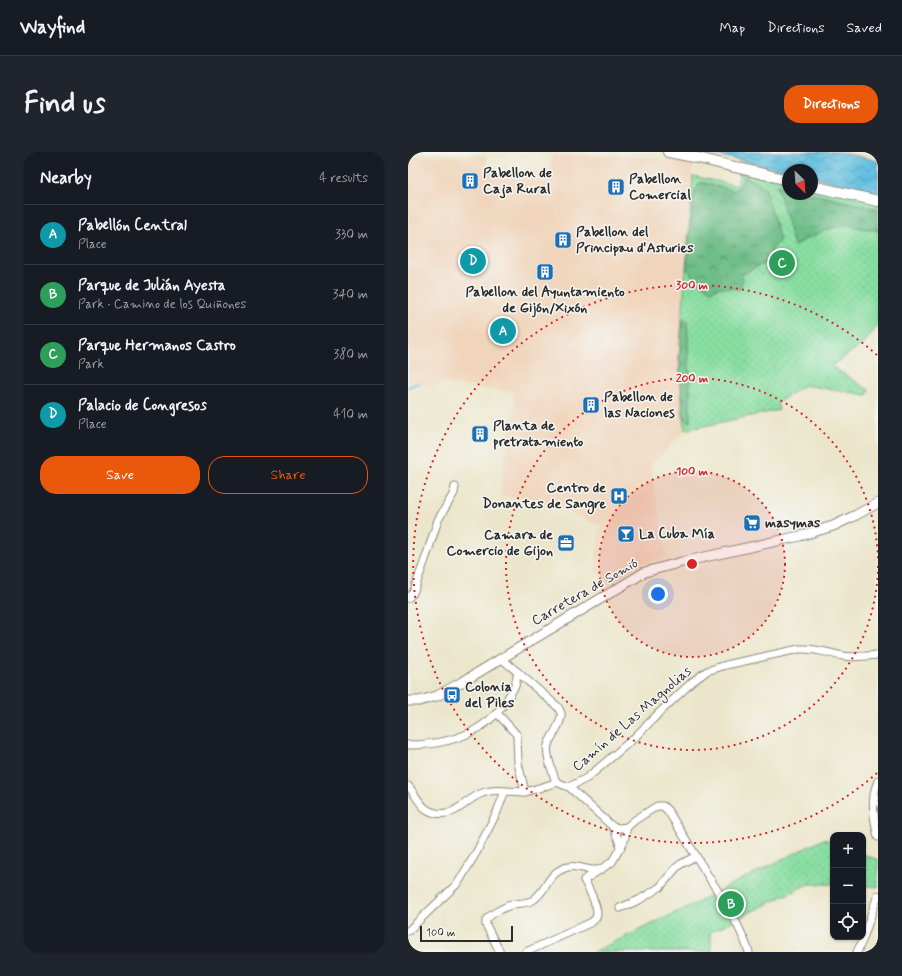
<!DOCTYPE html>
<meta charset="utf-8">
<style>
:root{--surface:#171b24;--page:#20242c;--text:#f1f3f6;--muted:#9ea1a6;--line:#363941;--accent:#ea580c}
body{margin:0;font-family:Mynerve,sans-serif;background:var(--page);color:var(--text)}
.controls{position:absolute;right:12px;bottom:12px;display:grid;overflow:hidden;border-radius:8px;box-shadow:0 1px 3px #0004}
.controls button{width:36px;height:36px;display:grid;place-items:center;padding:0;border:0;border-bottom:1px solid var(--line);background:var(--surface);color:var(--text);font:20px sans-serif}
.compass{position:absolute;left:374px;top:12px;width:36px;height:36px;border-radius:50%;background:var(--surface);box-shadow:0 1px 3px #0004;rotate:155deg}
.scale{position:absolute;left:12px;bottom:10px;width:93px;box-sizing:border-box;padding-left:4px;border:2px solid #2b2b2b;border-top:0;font-size:11px;line-height:14px;white-space:nowrap;color:#2b2b2b;-webkit-text-stroke:3px #f6f6f2;paint-order:stroke}
.you{position:absolute;left:250px;top:442px;width:14px;height:14px;margin:-10px;border:3px solid #fff;border-radius:50%;background:#1a73e8;box-shadow:0 0 0 6px #1a73e833}
.badge{display:grid;place-items:center;width:26px;height:26px;border-radius:50%;background:var(--accent);color:#fff;font-size:13px;font-weight:700}
.pin{position:absolute;translate:-50% -50%;border:2px solid #fff;box-shadow:0 1px 4px #0006}
.list{margin:0;padding:0;list-style:none}
h2{display:flex;justify-content:space-between;align-items:center;height:52px;margin:0;padding:0 16px;font-size:17px}
h2 small{font-size:13px;font-weight:400;color:var(--muted)}
.list li{display:grid;grid-template-columns:26px 1fr auto;gap:12px;align-items:center;box-sizing:border-box;height:60px;padding:0 16px;border-top:1px solid var(--line)}
.list b{display:block;font-size:15px;white-space:nowrap}
.list p{margin:0;font-size:13px;white-space:nowrap;color:var(--muted)}
.list em{font-size:13px;font-style:normal;color:var(--muted)}
.actions{display:flex;gap:8px;padding:12px 16px}
.actions a{flex:1;padding:9px 0;border:1px solid var(--accent);border-radius:16px;text-align:center;font-size:14px;color:var(--accent)}
.actions .main{background:var(--accent);color:#fff}
.icon{flex:none;width:22px;height:22px;fill:none;stroke:currentColor;stroke-width:2;stroke-linecap:round;stroke-linejoin:round}
.map{position:relative;flex:none;width:470px;height:800px;overflow:hidden;border-radius:16px}
header{display:flex;align-items:center;gap:24px;box-sizing:border-box;height:56px;padding:0 20px;background:var(--surface);border-bottom:1px solid var(--line)}
header strong{font-size:19px}
nav{display:flex;gap:22px;margin-inline-start:auto;font-size:14px}
.intro{display:flex;align-items:center;justify-content:space-between;box-sizing:border-box;height:96px;padding:0 24px}
h1{margin:0;font-size:28px}
.button{padding:10px 18px;border-radius:16px;background:var(--accent);color:#fff;font-size:14px;font-weight:700}
main{display:flex;gap:24px;padding:0 24px}
aside{flex:1;background:var(--surface);border-radius:16px;box-shadow:0 1px 3px #0004}
.map>svg:first-child{display:block}
.built{fill:#f0d5bc}
.grass{fill:url(#grass-dots);stroke:#5a8466}
.forest{fill:url(#forest-crowns);stroke:#4c7459}
.water{fill:url(#water-waves);stroke:#467586}
.lines{fill:none;stroke-linecap:round;stroke-linejoin:round}
.stream{stroke:#61bfe0;stroke-width:2}
.minor-casing{stroke:#8b887b;stroke-width:9}
.tertiary-casing{stroke:#8b887b;stroke-width:11}
.secondary-casing{stroke:#8b887b;stroke-width:12}
.minor{stroke:#fff;stroke-width:7}
.tertiary{stroke:#fff;stroke-width:9}
.secondary{stroke:#fff;stroke-width:10}
.ring{fill:none;stroke:#d62828;stroke-width:2;stroke-dasharray:2 4}
.labels{text-anchor:middle;dominant-baseline:central;stroke-width:3;stroke-linejoin:round;paint-order:stroke}
.poi-label{font-size:14px;font-weight:bold;fill:#2b2b2b;stroke:#f6f6f2;text-anchor:start}
.street-label{font-size:14px;fill:#2b2b2b;stroke:#f6f6f2}
.centre{fill:#d62828;stroke:#f6f6f2;stroke-width:2}
.ring-label{font-size:12px;text-anchor:middle;font-weight:bold;fill:#d62828;stroke:#f6f6f2;stroke-width:3;stroke-linejoin:round;paint-order:stroke}
</style>
<header>
<strong>Wayfind</strong>
<nav><a>Map</a><a>Directions</a><a>Saved</a></nav>
</header>
<div class="intro"><h1>Find us</h1><a class="button">Directions</a></div>
<main>
<aside>
<h2>Nearby<small>4 results</small></h2>
<ul class="list">
<li><span class="badge" style="background:#0f9aa8">A</span><div><b>Pabellón Central</b><p>Place</p></div><em>330 m</em></li>
<li><span class="badge" style="background:#2e9e5b">B</span><div><b>Parque de Julián Ayesta</b><p>Park · Camino de los Quiñones</p></div><em>340 m</em></li>
<li><span class="badge" style="background:#2e9e5b">C</span><div><b>Parque Hermanos Castro</b><p>Park</p></div><em>380 m</em></li>
<li><span class="badge" style="background:#0f9aa8">D</span><div><b>Palacio de Congresos</b><p>Place</p></div><em>410 m</em></li>
</ul>
<div class="actions"><a class="main">Save</a><a>Share</a></div>
</aside>
<div class="map">
<svg width="470" height="800" viewBox="0 0 470 800">
<defs>
<pattern id="grass-dots" width="8" height="8" patternUnits="userSpaceOnUse"><rect width="8" height="8" fill="#88dea1"/><path d="M2 2h.1M6 6h.1" fill="none" stroke="#76bf8b" stroke-width="1.8" stroke-linecap="round"/></pattern>
<pattern id="forest-crowns" width="20" height="18" patternUnits="userSpaceOnUse"><rect width="20" height="18" fill="#6ebd87"/><path d="M2 6a3 3 0 1 1 6 0M12 15a3 3 0 1 1 6 0" fill="none" stroke="#5b9a6f"/></pattern>
<pattern id="water-waves" width="16" height="10" patternUnits="userSpaceOnUse"><rect width="16" height="10" fill="#61bfe0"/><path d="M0 5q4-4 8 0t8 0" fill="none" stroke="#509bb6"/></pattern>
</defs>
<rect width="100%" height="100%" fill="#f6f6f2"/>
<filter id="ink" filterUnits="userSpaceOnUse"><feTurbulence type="fractalNoise" baseFrequency=".025" numOctaves="2"/><feDisplacementMap in="SourceGraphic" scale="8" xChannelSelector="R" yChannelSelector="G"/><feConvolveMatrix kernelMatrix="1 2 1 2 8 2 1 2 1" color-interpolation-filters="sRGB"/></filter>
<filter id="wash" filterUnits="userSpaceOnUse"><feTurbulence type="fractalNoise" baseFrequency=".012" numOctaves="4" result="noise"/><feDisplacementMap in="SourceGraphic" scale="16" xChannelSelector="R" yChannelSelector="G"/><feGaussianBlur stdDeviation="0.9" result="paint"/><feColorMatrix in="noise" values="0 0 0 0 0 0 0 0 0 0 0 0 0 0 0 0 0 1.4 0 .05"/><feComposite in="paint" operator="in"/></filter>
<g filter="url(#wash)">
<rect width="100%" height="100%" fill="#ebe6cb"/>
<polygon class="built" points="0,4 78,4 78,19 115,20 119,18 142,19 144,4 216,4 249,6 253,6 253,9 285,12 270,205 277,278 242,314 259,404 234,412 202,431 187,419 192,373 152,357 119,345 92,345 94,323 107,255 105,240 40,232 28,233 0,231"/>
<g class="grass">
<polygon points="333,17 380,28 380,42 404,42 404,34 470,49 470,173 456,191 423,214 461,238 459,243 396,233 369,251 371,258 277,278 271,205 285,24 329,34"/>
<polygon points="416,687 425,690 425,732 400,732 302,780 304,800 185,800 311,740 314,737"/>
<polygon points="455,702 470,708 470,735 455,733"/>
</g>
<g class="forest">
<polygon points="336,24 357,35 372,88 364,98 364,107 333,123 335,126 332,137 311,135 303,139 289,129 279,117 285,45 291,31 297,31 324,38 331,36"/>
<polygon points="369,33 380,36 380,42 404,42 470,57 470,79 448,75 441,72 421,77 400,86 386,94"/>
<polygon points="275,166 279,168 282,233 282,270 278,268 275,264 271,205"/>
</g>
<polygon class="water" points="295,0 432,0 470,9 470,41 404,25 404,18 380,18 380,19"/>
<g class="lines">
<polyline class="stream" points="0,235 11,231"/>
</g>
</g>
<g filter="url(#ink)">
<g class="lines">
<defs>
<g id="minor">
<polyline points="0,446 5,441 18,405 30,368 46,341 47,335"/>
<path d="M93 506 150 555C151 557 152 559 153 561 155 570 143 584 140 593 137 602 145 621 148 630"/>
<polyline points="89,561 98,549 107,534 110,520"/>
<path d="M0 593C26 593 50 589 72 575 78 571 84 566 89 561L109 583 110 611 117 640"/>
<path d="M470 629C462 646 466 667 470 685"/>
<path d="M0 634C6 640 10 650 17 656 20 659 24 660 28 661 48 665 56 649 72 642 81 638 88 638 97 639"/>
<path d="M161 635 205 675 211 676 219 675 227 668 249 654H255L260 659C274 681 288 704 302 727 317 750 332 774 341 800"/>
<polyline points="205,675 211,689 212,697"/>
<polyline points="212,756 231,748 252,735 268,716 273,712 288,704"/>
<path d="M0 779 50 731 68 701 89 660 97 639 117 640 144 632 148 630 161 635 179 626 225 587 251 561 284 530 299 519 318 513 391 497C408 496 420 501 435 504 446 506 459 504 470 503"/>
<path d="M92 800 78 773V768C82 762 100 753 107 752 113 751 120 751 125 748 140 738 139 720 160 715 167 713 176 717 184 718 187 718 190 718 193 718"/>
<path d="M118 800 184 770C187 767 189 766 189 762 190 755 180 735 176 728L204 710 216 689 219 675"/>
<polyline points="449,800 454,789 470,743"/>
</g>
<polyline id="tertiary" points="0,549 11,549 29,544 56,529 237,420 274,410 392,384 425,374 448,363 470,351"/>
<g id="secondary">
<polyline points="260,0 286,5 380,28"/>
<polyline points="404,34 470,49"/>
</g>
</defs>
<use href="#minor" class="minor-casing"/>
<use href="#tertiary" class="tertiary-casing"/>
<use href="#secondary" class="secondary-casing"/>
<use href="#minor" class="minor"/>
<use href="#tertiary" class="tertiary"/>
<use href="#secondary" class="secondary"/>
</g>
</g>
<circle cx="284" cy="412" r="93" fill="#d62828" fill-opacity=".12"/>
<g class="ring">
<circle cx="284" cy="412" r="93"/>
<path d="M470 414A186 186 0 1 1 470 410"/>
<path d="M469 621A279 279 0 1 1 469 203"/>
</g>
<defs>
<symbol id="building-square" viewBox="-11 -11 22 22"><rect x="-9" y="-9" width="18" height="18" rx="4" fill="#1f6fb2" stroke="#f6f6f2"/><path d="M-4-6H4V6H1V3H-1V6H-4ZM-2.5-4.3h1.7v1.8h-1.7ZM.8-4.3h1.7v1.8H.8ZM-2.5-1h1.7V.8h-1.7ZM.8-1h1.7V.8H.8Z" fill="#fff"/></symbol>
<symbol id="hospital-square" viewBox="-11 -11 22 22"><rect x="-9" y="-9" width="18" height="18" rx="4" fill="#1f6fb2" stroke="#f6f6f2"/><path d="M-5-5h3v3.5h4V-5h3V5h-3V1.5h-4V5h-3Z" fill="#fff"/></symbol>
<symbol id="supermarket-square" viewBox="-11 -11 22 22"><rect x="-9" y="-9" width="18" height="18" rx="4" fill="#1f6fb2" stroke="#f6f6f2"/><path d="M-6-5.5h2.5l.6 2H6L4.5 2H-2.5L-4.4-4H-6ZM-1.5 3.2a1.3 1.3 0 1 0 .1 0ZM3 3.2a1.3 1.3 0 1 0 .1 0Z" fill="#fff"/></symbol>
<symbol id="bar-square" viewBox="-11 -11 22 22"><rect x="-9" y="-9" width="18" height="18" rx="4" fill="#1f6fb2" stroke="#f6f6f2"/><path d="M-6-5H6L.8 .8V4.5H3.5V6h-7V4.5H-.8V.8Z" fill="#fff"/></symbol>
<symbol id="office-square" viewBox="-11 -11 22 22"><rect x="-9" y="-9" width="18" height="18" rx="4" fill="#1f6fb2" stroke="#f6f6f2"/><path d="M-6-3h4V-5.5h4V-3h4V5H-6ZM-1-4.5V-3h2v-1.5ZM-6 0V1H6V0Z" fill="#fff"/></symbol>
<symbol id="bus-square" viewBox="-11 -11 22 22"><rect x="-9" y="-9" width="18" height="18" rx="4" fill="#1f6fb2" stroke="#f6f6f2"/><path d="M-5-6H5V4H4V6H2V4H-2V6H-4V4H-5ZM-3.5-4V0h7V-4ZM-3.5 1.2v1.5H-2V1.2ZM2 1.2v1.5H3.5V1.2Z" fill="#fff"/></symbol>
</defs>
<g fill-rule="evenodd">
<use href="#building-square" x="52" y="19" width="20" height="20"/>
<use href="#building-square" x="198" y="25" width="20" height="20"/>
<use href="#building-square" x="145" y="78" width="20" height="20"/>
<use href="#building-square" x="127" y="110" width="20" height="20"/>
<use href="#building-square" x="173" y="243" width="20" height="20"/>
<use href="#building-square" x="62" y="272" width="20" height="20"/>
<use href="#hospital-square" x="201" y="334" width="20" height="20"/>
<use href="#supermarket-square" x="334" y="361" width="20" height="20"/>
<use href="#bar-square" x="208" y="372" width="20" height="20"/>
<use href="#office-square" x="148" y="381" width="20" height="20"/>
<use href="#bus-square" x="34" y="533" width="20" height="20"/>
</g>
<g class="labels">
<g class="poi-label">
<text x="75" y="21">Pabellon de<tspan x="75" dy="16">Caja Rural</tspan></text>
<text x="221" y="27">Pabellon<tspan x="221" dy="16">Comercial</tspan></text>
<text x="168" y="80">Pabellon del<tspan x="168" dy="16">Principau d'Asturies</tspan></text>
<text x="137" y="140" text-anchor="middle">Pabellon del Ayuntamiento<tspan x="137" dy="16">de Gijón/Xixón</tspan></text>
<text x="196" y="245">Pabellon de<tspan x="196" dy="16">las Naciones</tspan></text>
<text x="85" y="274">Planta de<tspan x="85" dy="16">pretratamiento</tspan></text>
<text x="198" y="336" text-anchor="end">Centro de<tspan x="198" dy="16">Donantes de Sangre</tspan></text>
<text x="357" y="371">masymas</text>
<text x="231" y="382">La Cuba Mía</text>
<text x="145" y="383" text-anchor="end">Camara de<tspan x="145" dy="16">Comercio de Gijon</tspan></text>
<text x="57" y="535">Colonia<tspan x="57" dy="16">del Piles</tspan></text>
</g>
<g class="street-label">
<text transform="translate(177 440) rotate(-30)">Carretera de Somió</text>
<text transform="translate(224 567) rotate(-41)">Camín de Las Magnolias</text>
</g>
</g>
<circle cx="284" cy="412" r="6" class="centre"/>
<g class="ring-label">
<text x="284" y="137">300 m</text>
<text x="284" y="230">200 m</text>
<text x="284" y="323">100 m</text>
</g>
</svg>
<div class="controls">
<button>+</button>
<button>−</button>
<button><svg class="icon" aria-label="locate" viewBox="0 0 24 24"><circle cx="12" cy="12" r="6"/><path d="M12 2v4M12 18v4M2 12h4M18 12h4"/></svg></button>
</div>
<svg class="compass" viewBox="-18 -18 36 36"><path d="M0-13l5 13h-10z" fill="#e53935"/><path d="M0 13l5-13h-10z" fill="#9ea1a6"/></svg>
<div class="scale">100 m</div>
<div class="you"></div>
<div class="pin badge" style="left:95px;top:179px;background:#0f9aa8">A</div>
<div class="pin badge" style="left:323px;top:752px;background:#2e9e5b">B</div>
<div class="pin badge" style="left:374px;top:111px;background:#2e9e5b">C</div>
<div class="pin badge" style="left:65px;top:109px;background:#0f9aa8">D</div>
</div>
</main>
